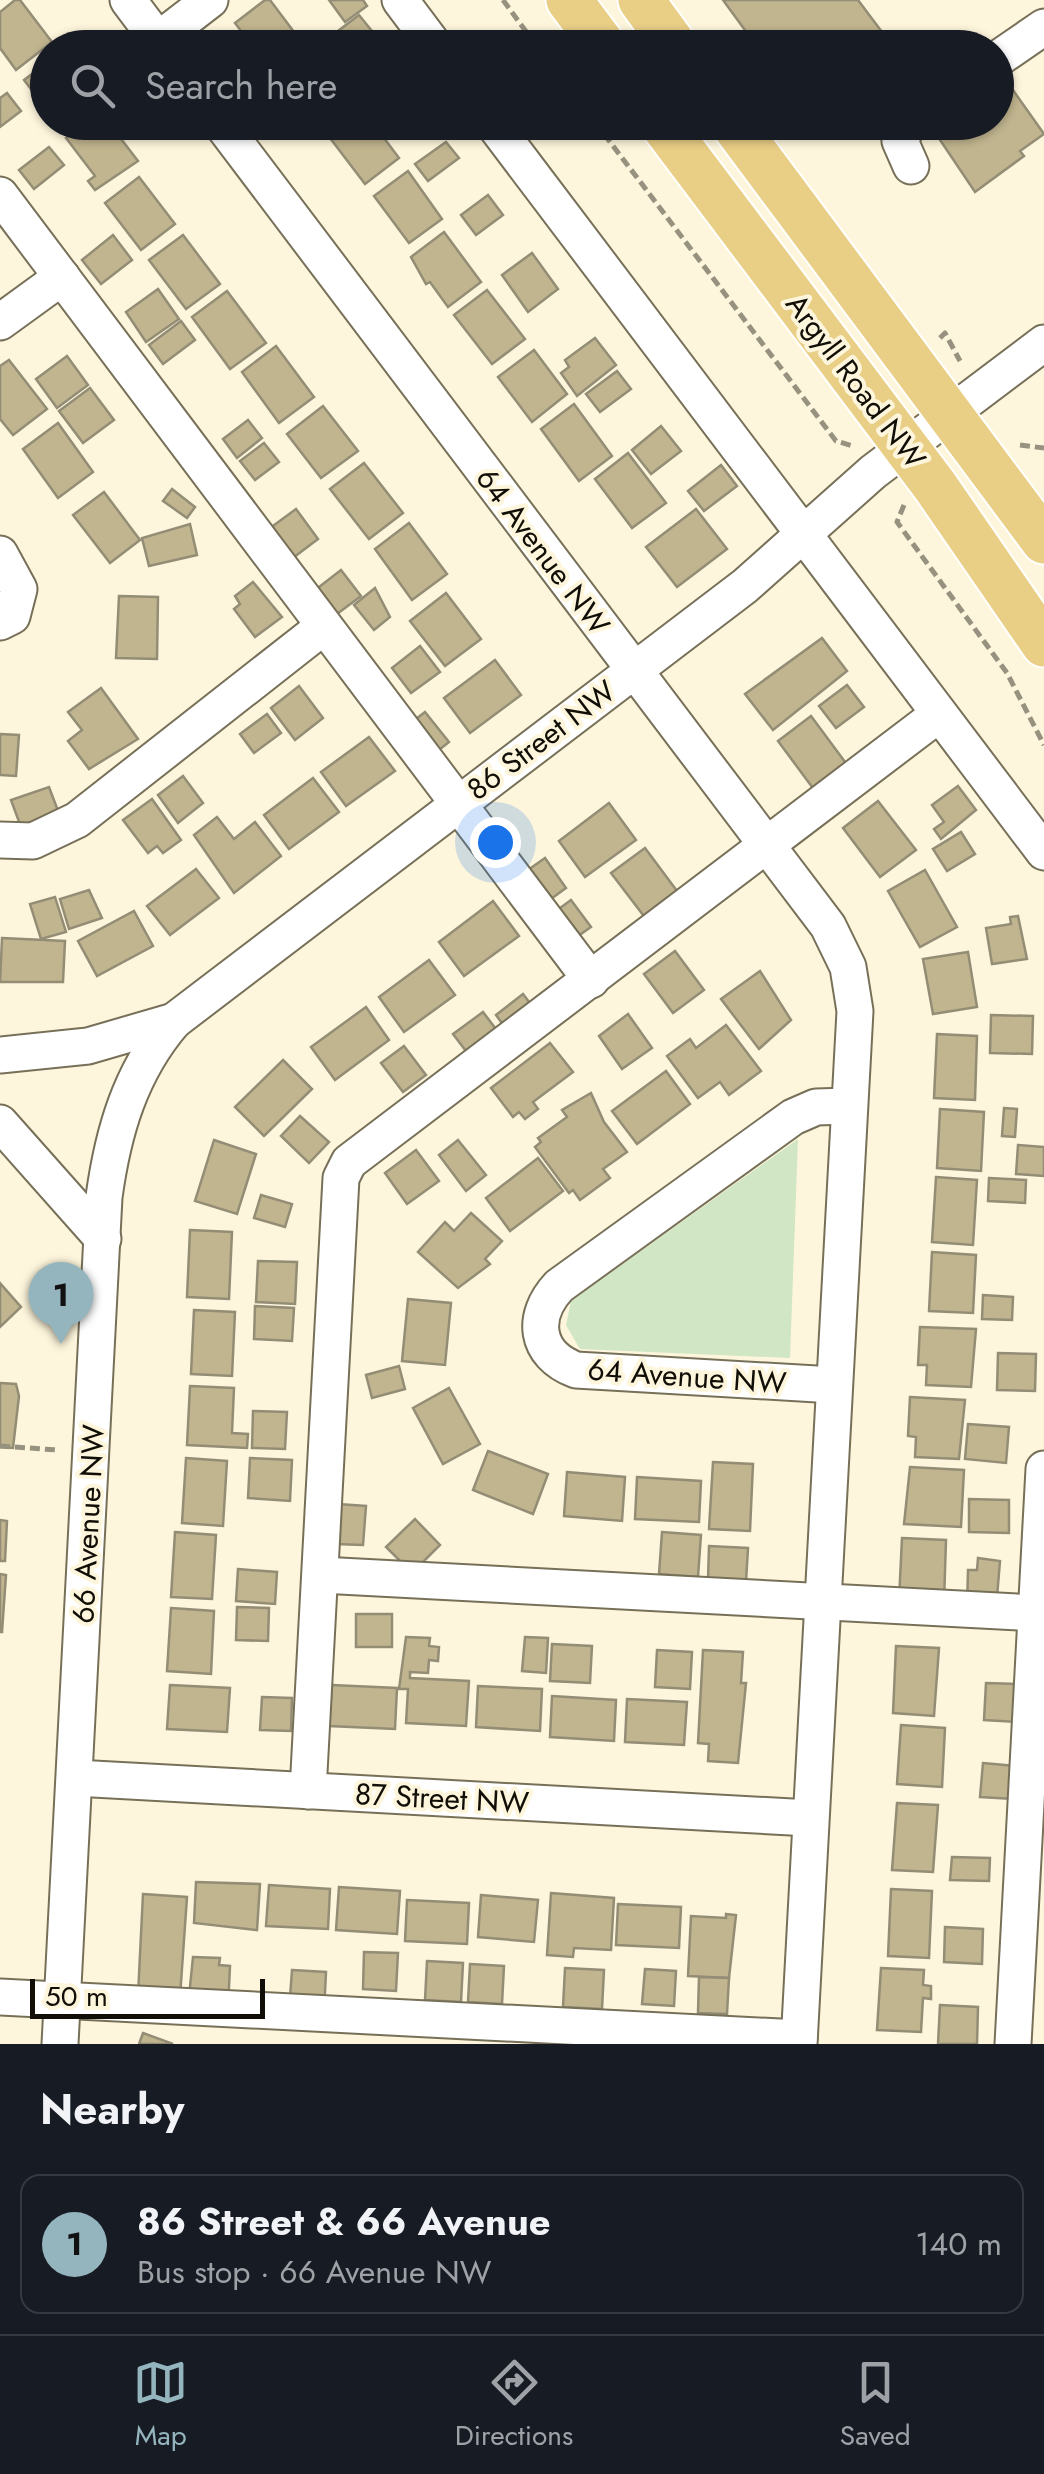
<!DOCTYPE html>
<meta charset="utf-8">
<style>
:root{--surface:#171b24;--page:#242831;--text:#f1f3f6;--muted:#9ea1a6;--line:#363941;--accent:#94b5bd}
body{margin:0;font-family:Jost,sans-serif;background:var(--page);color:var(--text)}
.scale{position:absolute;left:30px;bottom:25px;width:235px;box-sizing:border-box;padding-left:10px;border:5px solid #100e06;border-top:0;font-size:28px;line-height:35px;white-space:nowrap;color:#100e06;-webkit-text-stroke:8px #fef6dc;paint-order:stroke}
.you{position:absolute;left:495px;top:842px;width:35px;height:35px;margin:-25px;border:8px solid #fff;border-radius:50%;background:#1a73e8;box-shadow:0 0 0 15px #1a73e833}
.badge{display:grid;place-items:center;width:65px;height:65px;border-radius:50%;background:var(--accent);color:#111;font-size:32px;font-weight:700}
.pin{position:absolute;translate:-50% -82px;filter:drop-shadow(0 2px 5px #0008)}
.pin::after{content:'';position:absolute;top:52px;width:35px;height:30px;background:inherit;clip-path:polygon(0 0,100% 0,50% 100%)}
.list{margin:0;padding:0;list-style:none}
h2{display:flex;justify-content:space-between;align-items:center;height:130px;margin:0;padding:0 40px;font-size:42px}
h2 small{font-size:32px;font-weight:400;color:var(--muted)}
.list li{display:grid;grid-template-columns:65px 1fr auto;gap:30px;align-items:center;box-sizing:border-box;height:140px;margin:0 20px 20px;padding:0 20px;border:2px solid var(--line);border-radius:20px}
.list b{display:block;font-size:38px;white-space:nowrap}
.list p{margin:0;font-size:32px;white-space:nowrap;color:var(--muted)}
.list em{font-size:32px;font-style:normal;color:var(--muted)}
.icon{flex:none;width:55px;height:55px;fill:none;stroke:currentColor;stroke-width:2;stroke-linecap:round;stroke-linejoin:round}
.map{position:relative;flex:none;width:1044px;height:2044px;overflow:hidden}
.search{position:absolute;background:var(--surface);box-shadow:0 2px 8px #0004;left:30px;right:30px;top:30px;height:110px;display:flex;align-items:center;gap:25px;box-sizing:border-box;padding:0 35px;border-radius:55px;color:var(--muted);font-size:38px}
.sheet{height:290px;background:var(--surface)}
nav{display:flex;justify-content:space-around;align-items:center;box-sizing:border-box;height:140px;border-top:2px solid var(--line);background:var(--surface);font-size:28px;color:var(--muted)}
nav a{display:grid;justify-items:center;gap:5px}
nav .on{color:var(--accent)}
.map>svg:first-child{display:block}
.green{fill:#d0e6c4}
.building{fill:#c1b58f;stroke:#948d76;stroke-width:2.5}
.lines{fill:none;stroke-linecap:round;stroke-linejoin:round}
.minor-casing{stroke:#777059;stroke-width:39}
.major-casing{stroke:#fff;stroke-width:49}
.path{stroke:#97927f;stroke-width:5;stroke-dasharray:10 5;stroke-linecap:butt}
.minor{stroke:#fff;stroke-width:35}
.major{stroke:#e9ce86;stroke-width:45}
.labels{text-anchor:middle;dominant-baseline:central;stroke-width:8;stroke-linejoin:round;paint-order:stroke}
.street-label{font-size:30px;fill:#100e06;stroke:#fef6dc}
</style>
<div class="map">
<svg width="1044" height="2044" viewBox="0 0 1044 2044">
<rect width="100%" height="100%" fill="#fef6dc"/>
<polygon class="green" points="798,1139 790,1358 580,1349 566,1325 571,1301"/>
<g class="building">
<polygon points="15,0 20,0 52,42 16,70 0,48 0,12"/>
<polygon points="265,0 270,0 303,44 254,48 235,23"/>
<polygon points="329,0 363,0 367,6 345,22"/>
<polygon points="723,0 858,0 894,48 758,48"/>
<polygon points="359,15 384,46 382,48 338,48 330,37"/>
<polygon points="48,62 48,111 24,80"/>
<polygon points="1003,76 1044,134 1020,151 1024,156 975,192 932,128 939,122 996,122 996,80"/>
<polygon points="7,93 21,111 0,127 0,98"/>
<polygon points="86,122 108,122 138,161 95,190 88,181 95,176 66,138"/>
<polygon points="350,122 372,122 399,158 365,184 330,138"/>
<polygon points="446,142 459,158 428,181 415,164"/>
<polygon points="49,147 64,165 34,189 19,170"/>
<polygon points="408,171 442,219 409,243 374,196"/>
<polygon points="139,177 175,224 141,250 105,203"/>
<polygon points="488,195 503,215 476,235 461,215"/>
<polygon points="444,232 481,282 448,307 430,282 426,284 411,257"/>
<polygon points="113,235 132,260 101,284 82,260"/>
<polygon points="183,235 220,284 186,309 149,260"/>
<polygon points="532,253 558,289 528,312 502,275"/>
<polygon points="158,289 179,319 146,342 126,312"/>
<polygon points="487,290 525,339 492,364 454,315"/>
<polygon points="227,291 266,343 230,369 192,317"/>
<polygon points="181,321 195,340 163,364 149,345"/>
<polygon points="595,338 616,365 577,396 561,373 569,367 565,360"/>
<polygon points="276,346 314,397 279,423 242,372"/>
<polygon points="534,350 567,394 532,422 498,377"/>
<polygon points="67,356 88,385 57,408 36,379"/>
<polygon points="9,360 47,409 13,435 0,419 0,366"/>
<polygon points="617,371 631,389 600,412 586,394"/>
<polygon points="90,388 114,420 83,443 59,411"/>
<polygon points="574,404 612,456 579,481 541,429"/>
<polygon points="323,406 358,451 321,478 287,434"/>
<polygon points="248,420 262,438 237,458 223,439"/>
<polygon points="58,423 93,472 58,498 23,449"/>
<polygon points="661,426 681,451 651,474 632,450"/>
<polygon points="264,443 279,462 255,480 240,461"/>
<polygon points="628,453 666,503 632,528 595,479"/>
<polygon points="364,463 403,513 369,539 330,489"/>
<polygon points="721,465 737,486 704,511 688,491"/>
<polygon points="172,489 195,507 187,518 163,501"/>
<polygon points="104,492 140,540 110,563 73,515"/>
<polygon points="296,509 318,539 285,564 262,534"/>
<polygon points="696,509 727,549 677,587 646,547"/>
<polygon points="409,523 447,574 412,600 375,549"/>
<polygon points="190,524 197,555 149,566 142,538"/>
<polygon points="341,570 361,596 329,620 310,594"/>
<polygon points="253,582 282,617 255,637 234,609 240,604 235,596"/>
<polygon points="375,588 390,617 374,630 354,605"/>
<polygon points="446,593 481,639 445,666 410,621"/>
<polygon points="119,596 158,597 157,659 116,658"/>
<polygon points="822,638 847,671 773,730 745,694"/>
<polygon points="420,646 440,672 411,693 392,668"/>
<polygon points="495,660 521,695 470,733 444,698"/>
<polygon points="847,685 864,707 836,728 819,706"/>
<polygon points="299,686 323,718 295,740 271,708"/>
<polygon points="101,688 138,739 89,769 68,741 82,730 68,712"/>
<polygon points="425,712 449,742 430,757 407,726"/>
<polygon points="267,714 281,733 254,753 240,734"/>
<polygon points="811,716 851,770 818,795 778,741"/>
<polygon points="0,734 19,735 16,776 0,775"/>
<polygon points="369,737 395,771 346,806 321,772"/>
<polygon points="183,776 203,803 178,823 158,795"/>
<polygon points="313,778 339,812 289,849 264,815"/>
<polygon points="958,786 976,810 941,839 934,829 944,822 932,805"/>
<polygon points="49,787 63,824 25,838 11,800"/>
<polygon points="152,799 181,840 163,853 157,846 148,853 123,820"/>
<polygon points="878,801 916,850 880,877 843,828"/>
<polygon points="609,803 636,840 585,877 559,841"/>
<polygon points="217,817 234,839 255,822 281,856 234,893 194,835"/>
<polygon points="961,832 975,854 947,871 933,849"/>
<polygon points="645,848 686,903 653,928 611,873"/>
<polygon points="545,858 566,888 540,907 518,877"/>
<polygon points="196,869 219,898 170,935 147,906"/>
<polygon points="925,870 957,927 920,947 888,891"/>
<polygon points="89,890 102,918 69,929 60,899"/>
<polygon points="55,897 66,932 41,939 30,904"/>
<polygon points="571,900 591,927 571,941 552,914"/>
<polygon points="493,901 519,936 464,976 439,942"/>
<polygon points="134,911 153,946 97,976 78,941"/>
<polygon points="1018,916 1027,959 992,964 986,928 1011,924 1010,917"/>
<polygon points="2,938 65,941 63,982 0,982"/>
<polygon points="675,951 704,990 673,1013 644,974"/>
<polygon points="968,952 977,1007 933,1014 923,959"/>
<polygon points="429,960 455,995 404,1032 379,997"/>
<polygon points="760,971 791,1020 759,1049 721,999"/>
<polygon points="523,994 539,1015 512,1037 496,1015"/>
<polygon points="366,1007 389,1040 335,1080 311,1047"/>
<polygon points="483,1012 505,1041 475,1063 453,1034"/>
<polygon points="628,1014 652,1048 622,1069 599,1036"/>
<polygon points="991,1015 1033,1016 1032,1054 990,1053"/>
<polygon points="726,1025 761,1071 729,1095 720,1082 698,1098 667,1056 690,1039 696,1048"/>
<polygon points="937,1034 977,1036 975,1100 934,1098"/>
<polygon points="550,1043 573,1072 533,1102 538,1109 525,1119 519,1112 513,1117 491,1088"/>
<polygon points="404,1046 426,1075 403,1092 381,1063"/>
<polygon points="283,1060 312,1089 264,1136 235,1107"/>
<polygon points="666,1071 690,1104 637,1144 612,1111"/>
<polygon points="591,1093 604,1122 627,1152 603,1169 610,1178 580,1200 573,1190 569,1193 535,1147 541,1142 538,1138 567,1117 562,1110"/>
<polygon points="1004,1108 1017,1109 1015,1137 1002,1136"/>
<polygon points="940,1109 984,1112 981,1171 937,1168"/>
<polygon points="300,1116 329,1142 309,1163 281,1136"/>
<polygon points="214,1140 256,1154 237,1214 195,1201"/>
<polygon points="458,1140 486,1175 466,1191 439,1155"/>
<polygon points="1018,1145 1044,1147 1044,1176 1016,1174"/>
<polygon points="416,1150 439,1181 407,1204 385,1173"/>
<polygon points="538,1158 563,1191 510,1231 486,1198"/>
<polygon points="936,1177 977,1180 973,1245 932,1242"/>
<polygon points="989,1178 1026,1180 1025,1203 988,1201"/>
<polygon points="261,1195 292,1204 285,1227 254,1218"/>
<polygon points="471,1213 502,1241 485,1259 490,1264 458,1288 418,1252 445,1222 454,1231"/>
<polygon points="190,1230 232,1232 229,1299 187,1297"/>
<polygon points="932,1252 976,1255 973,1313 929,1311"/>
<polygon points="258,1261 297,1262 295,1304 256,1302"/>
<polygon points="0,1283 21,1307 0,1327"/>
<polygon points="983,1295 1013,1297 1012,1320 982,1319"/>
<polygon points="408,1299 451,1303 445,1365 402,1361"/>
<polygon points="255,1306 294,1308 292,1341 254,1339"/>
<polygon points="194,1310 235,1312 232,1376 191,1374"/>
<polygon points="920,1327 976,1329 971,1387 926,1385 927,1365 918,1365"/>
<polygon points="998,1353 1036,1354 1035,1391 997,1390"/>
<polygon points="399,1366 405,1389 372,1398 366,1375"/>
<polygon points="0,1383 16,1384 19,1396 13,1448 0,1447"/>
<polygon points="190,1386 234,1388 232,1433 248,1434 247,1448 187,1445"/>
<polygon points="449,1388 480,1444 443,1464 413,1408"/>
<polygon points="910,1397 965,1400 959,1459 915,1457 916,1437 908,1436"/>
<polygon points="253,1411 287,1412 285,1449 252,1448"/>
<polygon points="968,1424 1009,1427 1006,1463 965,1459"/>
<polygon points="488,1451 548,1474 533,1514 473,1490"/>
<polygon points="186,1458 227,1461 223,1526 182,1523"/>
<polygon points="250,1458 292,1460 290,1501 248,1498"/>
<polygon points="713,1462 753,1464 750,1531 709,1529"/>
<polygon points="910,1467 964,1470 961,1527 904,1524"/>
<polygon points="567,1472 625,1477 622,1521 564,1516"/>
<polygon points="637,1477 701,1481 699,1522 635,1519"/>
<polygon points="969,1499 1009,1500 1009,1533 969,1532"/>
<polygon points="338,1504 366,1506 363,1545 335,1544"/>
<polygon points="415,1519 440,1545 412,1573 386,1547"/>
<polygon points="0,1520 7,1521 5,1561 0,1561"/>
<polygon points="175,1532 216,1535 212,1599 171,1597"/>
<polygon points="662,1532 701,1535 698,1577 659,1574"/>
<polygon points="902,1538 946,1540 944,1602 899,1600"/>
<polygon points="709,1546 748,1548 746,1582 708,1580"/>
<polygon points="978,1558 1000,1561 996,1609 967,1608 968,1570 977,1570"/>
<polygon points="238,1569 277,1572 275,1604 236,1601"/>
<polygon points="0,1574 6,1575 2,1632 0,1632"/>
<polygon points="237,1607 269,1608 268,1641 236,1640"/>
<polygon points="171,1608 214,1611 211,1674 167,1671"/>
<rect x="356" y="1614" width="36" height="33"/>
<polygon points="406,1637 430,1638 429,1646 439,1647 438,1661 429,1660 428,1673 410,1672 410,1678 469,1681 466,1726 406,1723 408,1689 399,1689"/>
<polygon points="525,1637 548,1638 546,1673 522,1671"/>
<polygon points="552,1644 592,1646 590,1683 550,1681"/>
<polygon points="896,1646 939,1648 934,1716 893,1713"/>
<polygon points="657,1650 692,1652 690,1689 655,1687"/>
<polygon points="703,1650 743,1652 741,1683 746,1683 738,1763 708,1761 709,1744 698,1743"/>
<polygon points="986,1683 1018,1684 1017,1722 984,1720"/>
<polygon points="170,1685 230,1688 227,1732 167,1729"/>
<polygon points="332,1685 397,1688 395,1729 329,1726"/>
<polygon points="478,1686 542,1689 540,1731 476,1727"/>
<polygon points="552,1696 616,1700 614,1741 550,1737"/>
<polygon points="262,1697 292,1698 291,1731 260,1730"/>
<polygon points="627,1699 687,1702 684,1745 625,1742"/>
<polygon points="901,1725 945,1728 942,1787 897,1784"/>
<polygon points="983,1763 1015,1766 1013,1799 980,1797"/>
<polygon points="897,1803 938,1805 933,1872 892,1870"/>
<polygon points="952,1857 990,1858 989,1881 950,1880"/>
<polygon points="196,1882 260,1884 257,1930 194,1923"/>
<polygon points="269,1885 330,1889 328,1929 266,1926"/>
<polygon points="339,1887 400,1891 397,1934 336,1930"/>
<polygon points="891,1889 932,1891 929,1958 888,1956"/>
<polygon points="551,1893 614,1898 611,1950 574,1948 573,1957 547,1955"/>
<polygon points="143,1894 187,1897 180,1997 138,1995"/>
<polygon points="481,1895 538,1900 534,1942 478,1937"/>
<polygon points="407,1900 469,1903 467,1944 405,1941"/>
<polygon points="618,1904 681,1907 679,1948 616,1945"/>
<polygon points="726,1914 736,1915 729,1978 688,1976 691,1916 726,1918"/>
<polygon points="945,1927 983,1929 982,1964 944,1962"/>
<polygon points="364,1952 398,1953 396,1991 363,1989"/>
<polygon points="193,1957 220,1958 219,1965 230,1966 228,2008 188,2006"/>
<polygon points="427,1961 463,1963 461,2002 425,2000"/>
<polygon points="470,1964 504,1966 502,2004 468,2002"/>
<polygon points="565,1968 604,1970 602,2009 563,2007"/>
<polygon points="881,1968 924,1970 923,1985 931,1986 931,1999 923,1998 921,2032 877,2030"/>
<polygon points="645,1969 676,1971 674,2006 642,2004"/>
<polygon points="292,1970 326,1972 324,2013 289,2011"/>
<polygon points="699,1977 729,1978 727,2014 698,2013"/>
<polygon points="940,2005 978,2007 977,2044 938,2044"/>
<polygon points="143,2033 173,2044 139,2044"/>
</g>
<g class="lines">
<defs>
<g id="minor">
<polyline points="128,0 164,48"/>
<polyline points="400,0 436,48"/>
<polyline points="158,40 210,0"/>
<polyline points="996,60 1044,27"/>
<polyline points="220,122 828,926 848,967 855,1011 799,2044"/>
<polyline points="492,122 1044,852"/>
<polyline points="909,122 900,141 911,166"/>
<polyline points="0,195 591,980"/>
<polyline points="0,322 62,277"/>
<polyline points="0,554 19,589 12,616 0,622"/>
<polyline points="0,840 33,841 77,820 323,627"/>
<polyline points="0,1055 88,1046 174,1021 745,586 873,472 1044,343"/>
<polyline points="0,1123 103,1239"/>
<path d="M834 1385 576 1370C534 1354 531 1316 559 1286L793 1117 816 1107 849 1106"/>
<polyline points="321,1575 1035,1613"/>
<polyline points="75,1778 810,1818"/>
<polyline points="308,1791 341,1178 349,1162 939,714"/>
<polyline points="0,1997 799,2038"/>
<path d="M60 2044 104 1197C113 1132 130 1072 174 1021"/>
<polyline points="1013,2044 1044,1469"/>
</g>
<g id="major">
<polyline points="569,0 605,48"/>
<polyline points="641,0 676,48"/>
<polyline points="661,122 935,486 1044,644"/>
<polyline points="732,122 1044,541"/>
</g>
</defs>
<use href="#minor" class="minor-casing"/>
<use href="#major" class="major-casing"/>
<g class="path">
<polyline points="503,0 538,48"/>
<polyline points="595,122 836,441 853,446"/>
<polyline points="940,338 945,333 960,361"/>
<polyline points="1020,445 1044,448"/>
<polyline points="904,505 897,522 1007,673 1044,745"/>
<polyline points="0,1446 57,1450"/>
</g>
<use href="#minor" class="minor"/>
<use href="#major" class="major"/>
</g>
<g class="labels">
<g class="street-label">
<text transform="translate(856 381) rotate(53)">Argyll Road NW</text>
<text transform="translate(543 551) rotate(53)">64 Avenue NW</text>
<text transform="translate(541 740) rotate(-37)">86 Street NW</text>
<text transform="translate(687 1376) rotate(4)">64 Avenue NW</text>
<text transform="translate(88 1524) rotate(-87)">66 Avenue NW</text>
<text transform="translate(442 1798) rotate(3)">87 Street NW</text>
</g>
</g>
</svg>
<div class="scale">50 m</div>
<div class="you"></div>
<div class="pin badge" style="left:61px;top:1344px">1</div>
<div class="search"><svg class="icon" aria-label="search" viewBox="0 0 24 24"><circle cx="10" cy="10" r="6"/><path d="M15 15l6 6"/></svg>Search here</div>
</div>
<section class="sheet">
<h2>Nearby<small></small></h2>
<ul class="list">
<li><span class="badge">1</span><div><b>86 Street &amp; 66 Avenue</b><p>Bus stop · 66 Avenue NW</p></div><em>140 m</em></li>
</ul>
</section>
<nav>
<a class="on"><svg class="icon" aria-label="map" viewBox="0 0 24 24"><path d="M3 6l6-2 6 2 6-2v14l-6 2-6-2-6 2zM9 4v14M15 6v14"/></svg>Map</a>
<a><svg class="icon" aria-label="directions" viewBox="0 0 24 24"><path d="M12 3l9 9-9 9-9-9zM9 14v-3h6M13 9l2 2-2 2"/></svg>Directions</a>
<a><svg class="icon" aria-label="saved" viewBox="0 0 24 24"><path d="M7 4h10v16l-5-4-5 4z"/></svg>Saved</a>
</nav>
